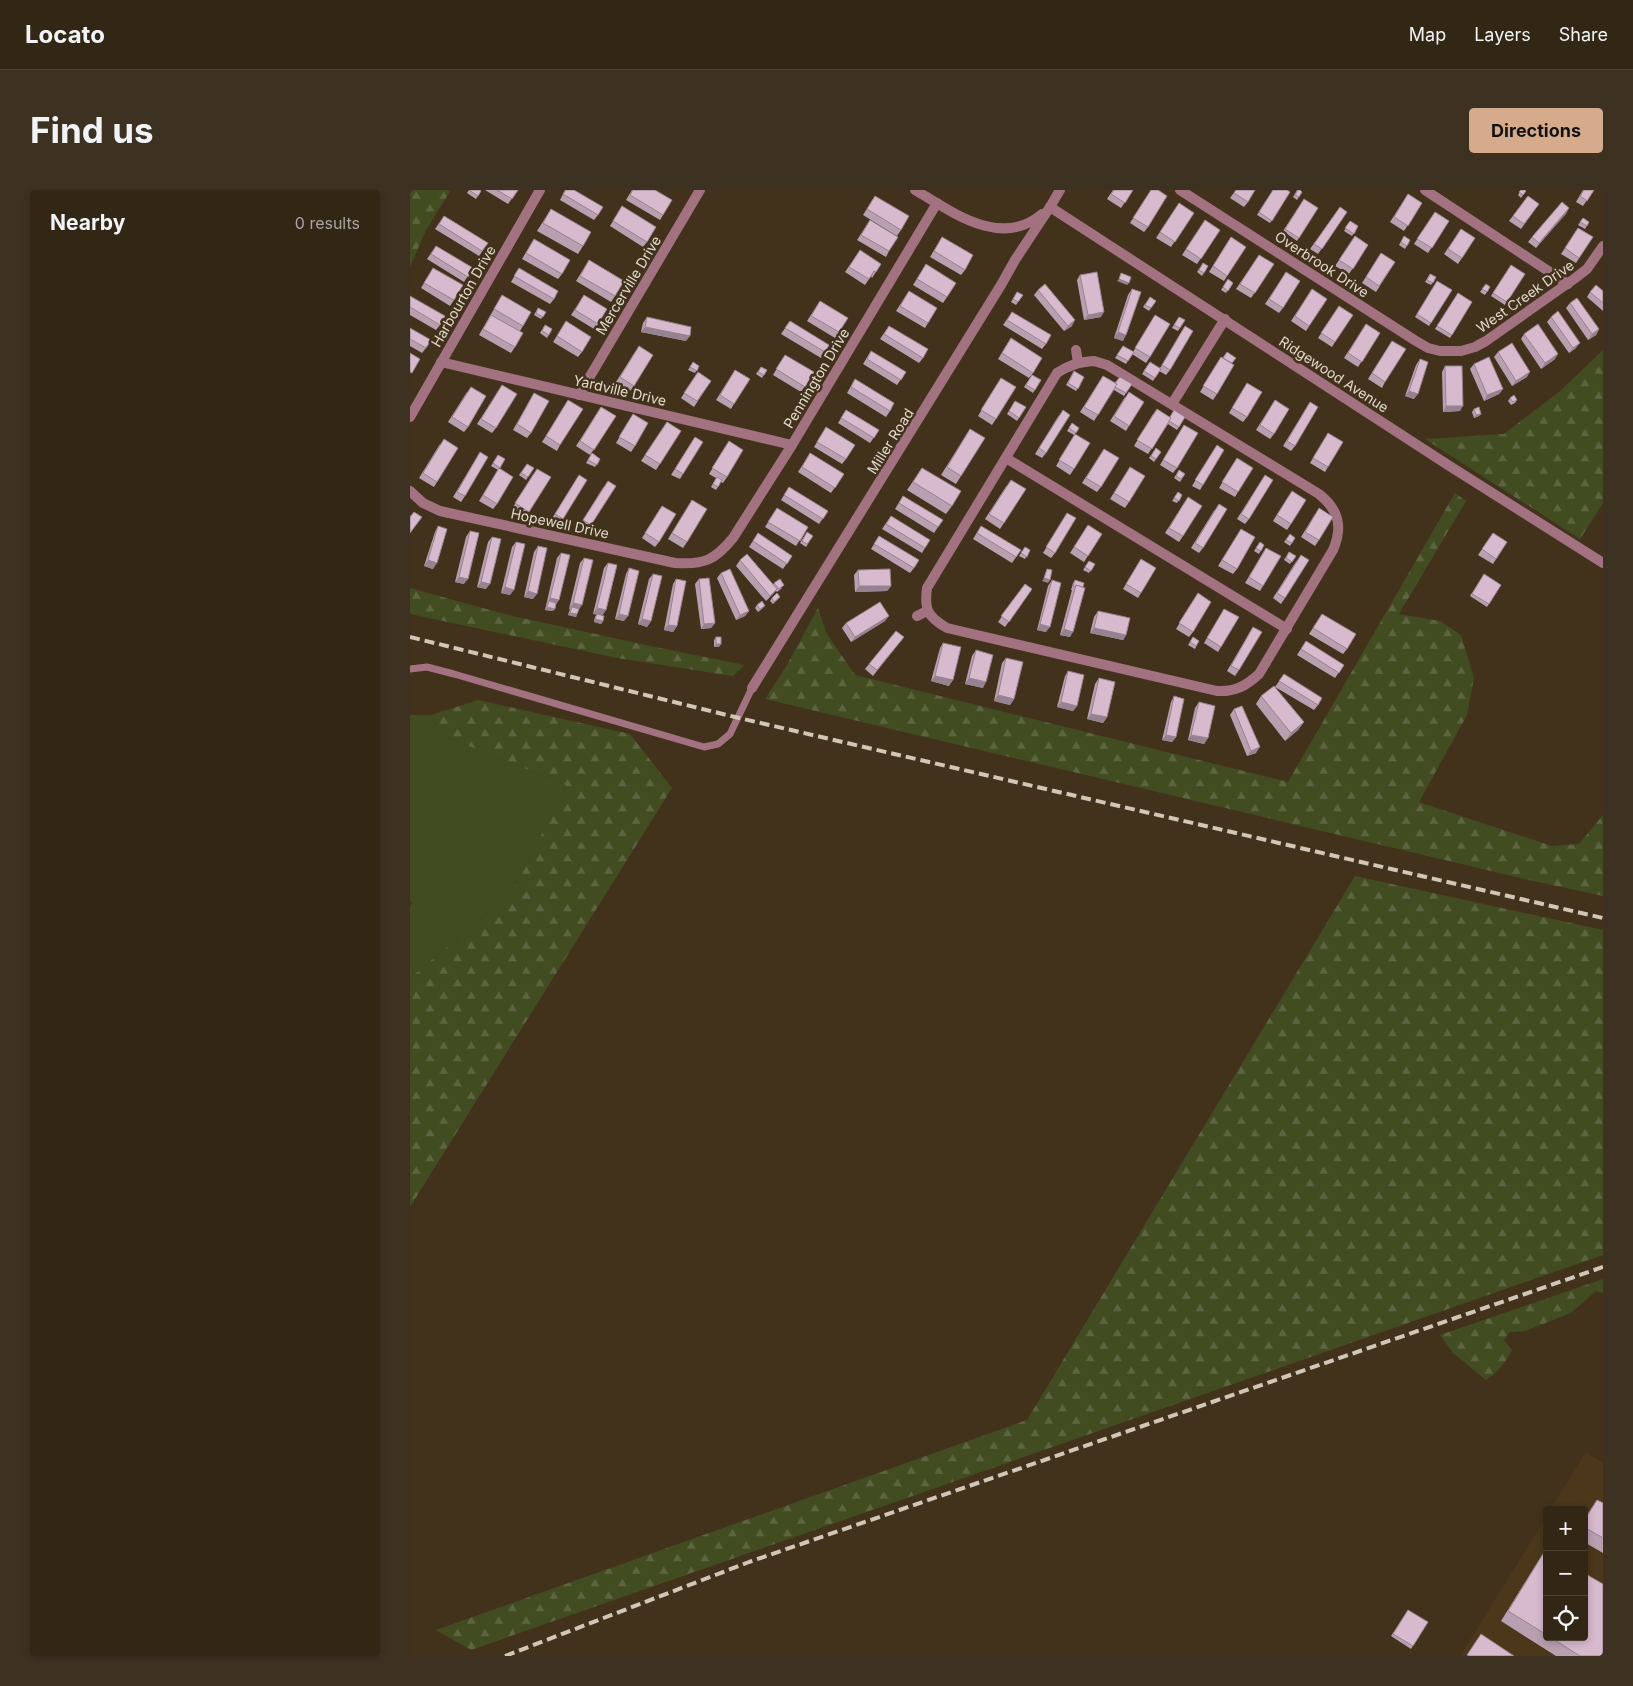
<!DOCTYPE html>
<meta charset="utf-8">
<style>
:root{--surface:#322615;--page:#3d3222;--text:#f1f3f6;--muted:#a8a5a0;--line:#4d4334;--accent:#d6ab8b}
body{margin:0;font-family:Inter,sans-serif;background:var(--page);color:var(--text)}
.controls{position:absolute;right:15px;bottom:15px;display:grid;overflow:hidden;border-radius:5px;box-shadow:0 2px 8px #0003}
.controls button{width:45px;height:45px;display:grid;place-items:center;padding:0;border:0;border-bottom:1px solid var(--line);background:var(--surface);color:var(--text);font:25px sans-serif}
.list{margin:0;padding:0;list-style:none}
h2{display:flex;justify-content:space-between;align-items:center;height:65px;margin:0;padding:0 20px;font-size:21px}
h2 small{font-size:16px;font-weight:400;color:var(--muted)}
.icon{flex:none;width:28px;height:28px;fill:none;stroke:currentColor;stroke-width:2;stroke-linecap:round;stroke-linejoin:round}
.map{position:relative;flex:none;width:1193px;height:1466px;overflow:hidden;border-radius:5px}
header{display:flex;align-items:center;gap:30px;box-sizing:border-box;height:70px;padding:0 25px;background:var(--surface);border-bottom:1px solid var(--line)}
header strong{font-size:24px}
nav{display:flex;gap:28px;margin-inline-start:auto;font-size:18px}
.intro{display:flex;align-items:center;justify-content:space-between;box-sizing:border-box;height:120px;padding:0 30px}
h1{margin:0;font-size:35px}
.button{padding:12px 22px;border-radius:5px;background:var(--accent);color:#111;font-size:18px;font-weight:700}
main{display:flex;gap:30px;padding:0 30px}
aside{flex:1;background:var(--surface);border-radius:5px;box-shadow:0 2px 8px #0003}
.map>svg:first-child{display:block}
.built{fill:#4b371a}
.grass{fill:#424c21}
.forest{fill:url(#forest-firs)}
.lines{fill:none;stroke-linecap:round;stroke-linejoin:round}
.service{stroke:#a27281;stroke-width:7}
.minor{stroke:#a27281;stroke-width:10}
.tertiary{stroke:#a27281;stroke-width:10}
.rail{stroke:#d1c6b8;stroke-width:4;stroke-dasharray:10 5;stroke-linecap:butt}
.wall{fill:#b9a0b0}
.shaded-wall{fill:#968290}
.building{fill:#d7bacd;stroke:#968290}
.labels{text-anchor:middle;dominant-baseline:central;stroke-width:5;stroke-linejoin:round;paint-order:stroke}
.street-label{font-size:14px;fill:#e2d8cb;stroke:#42321c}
</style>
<header>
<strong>Locato</strong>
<nav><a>Map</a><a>Layers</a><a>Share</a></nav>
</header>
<div class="intro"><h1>Find us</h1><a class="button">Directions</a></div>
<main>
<aside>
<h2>Nearby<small>0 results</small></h2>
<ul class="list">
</ul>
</aside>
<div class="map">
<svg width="1193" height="1466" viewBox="0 0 1193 1466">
<defs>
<pattern id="forest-firs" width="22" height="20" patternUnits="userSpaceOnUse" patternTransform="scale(1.25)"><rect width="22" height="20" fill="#424c21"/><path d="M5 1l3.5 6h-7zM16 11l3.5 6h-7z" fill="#5d6540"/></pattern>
</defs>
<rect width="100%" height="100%" fill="#42321c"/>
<polygon class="built" points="1176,1262 1193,1273 1193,1466 1050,1466 1137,1326 1137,1447 1174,1447 1174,1320 1140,1320"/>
<polygon class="grass" points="0,525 21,525 31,545 156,595 102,703 0,788 0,717 2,712 0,711"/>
<g class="forest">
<polygon points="0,0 41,0 16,40 0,77"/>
<polygon points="1193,160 1193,313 1170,349 1015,249 1094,244 1150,201"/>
<polygon points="1045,303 1056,311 989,424 1030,431 1051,445 1064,488 1057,525 1009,612 1142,656 1169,654 1193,625 1193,706 1119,690 355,509 377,475 408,418 417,444 445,485 878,592"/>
<polygon points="0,398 98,425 245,457 335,475 323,486 207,468 0,424"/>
<polygon points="68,510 220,544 262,598 0,1017 0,788 102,703 156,595 31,545 21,525"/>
<polygon points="945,686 1193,740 1193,1065 61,1460 26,1440 617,1230"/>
<path d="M1193 1089V1103L1186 1101 1161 1123 1115 1141 1100 1142 1094 1150 1102 1160C1095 1173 1088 1182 1076 1190L1043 1163 1030 1145Z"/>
</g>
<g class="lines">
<polyline class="service" points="0,479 17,477 44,484 294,557 308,554 320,544 342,498"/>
<g class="minor">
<path d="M505 0C542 22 591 59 632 24"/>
<polyline points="770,0 1006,151 1018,158 1030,161 1051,161 1065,157 1076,151 1164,89 1177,79 1193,56"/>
<polyline points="1015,0 1158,94"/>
<polyline points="640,17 1038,275 1193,373"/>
<polyline points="666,160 668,172"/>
<path d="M684 171 697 175 909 304C929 320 933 337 923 360L849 484C836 496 825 502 807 501L537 438C518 427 514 420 517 398L647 183C659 175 669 172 684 171Z"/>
<polyline points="31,172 382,255"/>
<polyline points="169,205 290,0"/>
<polyline points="762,214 815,129"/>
<polyline points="0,227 130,0"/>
<polyline points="596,268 877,439"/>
<path d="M0 301 13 313 30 321 265 373C294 375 305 370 323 348L382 255 527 13"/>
<polyline points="507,426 517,421"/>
<polyline points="342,498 591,95 605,70 640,17"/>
</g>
<polyline class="tertiary" points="640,17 650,0"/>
<g class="rail">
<polyline points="0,447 329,528 1193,728"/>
<polyline points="95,1466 339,1372 1193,1077"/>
</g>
</g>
<g class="wall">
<polygon points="59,0 71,1 66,9 57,3"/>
<polygon points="75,0 108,0 98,14"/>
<polygon points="155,0 164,0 188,25 184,30 150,10"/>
<polygon points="222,0 245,0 253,25 250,30 216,10"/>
<polygon points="703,0 723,0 711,18 697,9"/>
<polygon points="741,0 738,37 734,42 720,33"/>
<polygon points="826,0 838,12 834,17 820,8"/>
<polygon points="863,0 880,2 860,33 847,25"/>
<polygon points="887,0 892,2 887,10 883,7"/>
<polygon points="1111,0 1116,1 1111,8 1108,5"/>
<polygon points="1173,0 1184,0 1173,16 1166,12"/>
<polygon points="998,4 1012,13 994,41 980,32"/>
<polygon points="465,6 491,40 487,46 453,25"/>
<polygon points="1118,6 1129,14 1111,39 1099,31"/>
<polygon points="894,9 908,18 887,51 873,41"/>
<polygon points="769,13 784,23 761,57 746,48"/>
<polygon points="212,16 237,52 233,57 200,36"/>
<polygon points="930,17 937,22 908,64 900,59"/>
<polygon points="1159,18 1126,58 1118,52 1122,47"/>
<polygon points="141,19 173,56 168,64 127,41"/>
<polygon points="1025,22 1039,31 1018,63 1004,54"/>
<polygon points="34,26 78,53 69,66 25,39"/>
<polygon points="1173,28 1179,32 1175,39 1168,35"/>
<polygon points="460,30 479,61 476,67 447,50"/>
<polygon points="795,30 810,40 787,74 772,65"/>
<polygon points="940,31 948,36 942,46 934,41"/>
<polygon points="1168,38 1183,47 1166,73 1151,64"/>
<polygon points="1051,39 1065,48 1048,74 1034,64"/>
<polygon points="945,46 958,55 939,84 925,76"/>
<polygon points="994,46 1000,50 995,59 989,55"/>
<polygon points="532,47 555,80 551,85 520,67"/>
<polygon points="821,47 836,57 814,91 799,82"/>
<polygon points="124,49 152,84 148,89 112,69"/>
<polygon points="26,56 63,78 54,92 17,69"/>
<polygon points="971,63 985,72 966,102 952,93"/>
<polygon points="849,65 864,74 841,108 826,99"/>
<polygon points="446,66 471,74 462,88 461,86 455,95 435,82"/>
<polygon points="179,70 205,106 201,112 166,91"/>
<polygon points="793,73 798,76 792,86 787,82"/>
<polygon points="516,74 537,107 533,113 503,95"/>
<polygon points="1101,75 1115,84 1095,115 1081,106"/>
<polygon points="23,78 44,110 40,116 11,98"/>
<polygon points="109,78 144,109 140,114 101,92"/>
<polygon points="876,82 873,118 869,123 855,114"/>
<polygon points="1020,84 1026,87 1021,95 1015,92"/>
<polygon points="670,85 691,127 674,130 667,90"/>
<polygon points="818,89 823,93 816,103 811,100"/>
<polygon points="1027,91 1042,100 1019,136 1005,127"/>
<polygon points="1076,94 1080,97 1075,105 1070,102"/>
<polygon points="722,99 713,151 704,148 718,105"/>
<polygon points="902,99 917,109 896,141 881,131"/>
<polygon points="628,100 662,136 654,141 624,105"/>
<polygon points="499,101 518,133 515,138 486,121"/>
<polygon points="1193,101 1193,121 1177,107 1180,102"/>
<polygon points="607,102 613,105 606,115 601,112"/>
<polygon points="1048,103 1062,112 1040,148 1025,139"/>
<polygon points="92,105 113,136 110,141 105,157 101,163 69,145"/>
<polygon points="174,105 188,134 184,139 161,125"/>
<polygon points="0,106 30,135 26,140 0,125"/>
<polygon points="740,107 746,111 739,121 733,117"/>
<polygon points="410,111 429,142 425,148 397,131"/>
<polygon points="1160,113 1189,139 1186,145 1178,150 1156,118"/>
<polygon points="929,116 925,152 922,157 908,148"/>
<polygon points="128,118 136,122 131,129 124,125"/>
<polygon points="602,122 636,154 632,159 593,135"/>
<polygon points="745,125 740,167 736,173 722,164 716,174 705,168 713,156 723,162"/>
<polygon points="237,127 276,151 231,142 233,133"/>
<polygon points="769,127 775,130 768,141 762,138"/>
<polygon points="1141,127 1166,158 1159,163 1137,132"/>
<polygon points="156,131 172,162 168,167 143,152"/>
<polygon points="380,131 415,162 411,168 371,144"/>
<polygon points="956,134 970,143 948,177 934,168"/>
<polygon points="135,135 142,139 137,148 130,143"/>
<polygon points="479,136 513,168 509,173 470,149"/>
<polygon points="775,136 760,180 756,185 749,181 743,191 732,184 740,172 750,178"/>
<polygon points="0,138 16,158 12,163 0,156"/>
<polygon points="1114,144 1145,169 1131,179 1111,149"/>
<polygon points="601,148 623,183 619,188 588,169"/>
<polygon points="982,151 975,192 972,198 958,189"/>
<polygon points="461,161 496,182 487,195 453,174"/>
<polygon points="225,162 224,196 220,201 206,192"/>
<polygon points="1088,162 1117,187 1102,196 1084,167"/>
<polygon points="375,165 404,182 391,202 363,185"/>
<polygon points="811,167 822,173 807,204 803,210 790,202"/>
<polygon points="1010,169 1004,209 995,206 1006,175"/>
<polygon points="283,172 289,176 285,183 278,180"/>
<polygon points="1064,174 1093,199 1089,204 1074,211 1060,179"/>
<polygon points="1035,176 1050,221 1033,222 1032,182"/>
<polygon points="351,177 357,180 352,188 346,184"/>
<polygon points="325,180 324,214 321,219 306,210"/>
<polygon points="664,181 674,187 666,201 656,195"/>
<polygon points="288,182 301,191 284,217 271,208"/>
<polygon points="622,185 631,190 623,203 614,197"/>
<polygon points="693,186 705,193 722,194 714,206 704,200 684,231 670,222"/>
<polygon points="591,188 586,229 582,235 568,226"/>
<polygon points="445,189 480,221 476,227 437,203"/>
<polygon points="837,193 837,227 833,232 819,223"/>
<polygon points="89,200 86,238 82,243 67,234"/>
<polygon points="57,202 58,237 54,242 38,232"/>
<polygon points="124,203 121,243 117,248 103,240"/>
<polygon points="715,207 719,236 716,241 700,231"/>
<polygon points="1100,208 1107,210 1105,213 1101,215 1098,211"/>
<polygon points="865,210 864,244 860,249 846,240"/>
<polygon points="605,211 616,217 607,231 597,224"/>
<polygon points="900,212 885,256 881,261 873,256"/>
<polygon points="155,216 150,255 147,261 132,252"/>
<polygon points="191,217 206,226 180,265 166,256"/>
<polygon points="1064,219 1071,224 1069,226 1064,228 1062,222"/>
<polygon points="436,220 469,240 460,253 428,233"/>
<polygon points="223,224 225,256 221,262 206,253"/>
<polygon points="743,224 760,227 775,227 767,240 758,234 738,264 724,256"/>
<polygon points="649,225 636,263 632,268 625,264"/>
<polygon points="257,232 271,241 246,280 231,271"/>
<polygon points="662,233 669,238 664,245 657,241"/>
<polygon points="774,235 767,278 763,283 750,275"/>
<polygon points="416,237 436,269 432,274 404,257"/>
<polygon points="560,239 551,286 546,294 531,285"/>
<polygon points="918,243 918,277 915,282 900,273"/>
<polygon points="665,244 664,279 660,285 646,276"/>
<polygon points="285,247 273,284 270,289 261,285"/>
<polygon points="319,251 317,287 313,293 311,292 306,300 301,297 306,288 299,284"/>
<polygon points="30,254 27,292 24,297 9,288"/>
<polygon points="807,255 793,295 790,300 782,296"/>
<polygon points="746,258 751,262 744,272 739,268"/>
<polygon points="694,259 691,297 687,302 672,293"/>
<polygon points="70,262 55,306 51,312 43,307"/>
<polygon points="182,263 190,269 185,277 176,273"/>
<polygon points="400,263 434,284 421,303 388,282"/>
<polygon points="88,265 95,269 89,278 87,314 83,319 69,311 88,280 81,276"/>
<polygon points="827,268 828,302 825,307 809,298"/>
<polygon points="117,274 124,278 116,290 109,285"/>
<polygon points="720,277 719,312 715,318 700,309"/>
<polygon points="512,278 542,316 536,324 497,300"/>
<polygon points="769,280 775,284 770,292 764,288"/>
<polygon points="123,284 119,322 116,327 102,319"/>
<polygon points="169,285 153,329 149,334 141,330"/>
<polygon points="851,291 839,329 835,334 827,329"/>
<polygon points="597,295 594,333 590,339 575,329"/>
<polygon points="194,296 181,335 177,340 170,335"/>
<polygon points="379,297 418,321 409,334 371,310"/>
<polygon points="768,302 772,305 767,313 762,311"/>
<polygon points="493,306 533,330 524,343 485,319"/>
<polygon points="878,307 881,334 877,340 863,331"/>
<polygon points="282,310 277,352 273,358 258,349"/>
<polygon points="774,313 773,346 769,352 755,343"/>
<polygon points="252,316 249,352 245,357 232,348"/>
<polygon points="367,318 398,337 386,356 355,337"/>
<polygon points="805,319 793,358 789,363 781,358"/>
<polygon points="657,323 645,363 641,368 633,363"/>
<polygon points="905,324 909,350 905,356 891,347"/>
<polygon points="481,326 515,358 512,363 472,339"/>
<polygon points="678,335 692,344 674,372 660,363"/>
<polygon points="28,336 23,379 14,376 25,342"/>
<polygon points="571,336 611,360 602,373 563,349"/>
<polygon points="831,339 827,379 823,384 808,376"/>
<polygon points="60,341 54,394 45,392 56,347"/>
<polygon points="397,342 403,346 396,357 390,353"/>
<polygon points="348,343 382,366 373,379 339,357"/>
<polygon points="1083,343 1097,352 1083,374 1068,365"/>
<polygon points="880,344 885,348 880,356 874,352"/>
<polygon points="469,346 504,378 500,383 461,359"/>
<polygon points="82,347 76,399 67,397 78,352"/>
<polygon points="106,352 100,405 91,403 102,357"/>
<polygon points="850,352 854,355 849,364 844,361"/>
<polygon points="128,356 123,409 114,407 124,362"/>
<polygon points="615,357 620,360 615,369 609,366"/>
<polygon points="856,358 853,396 850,401 835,393"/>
<polygon points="879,362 886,366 880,374 874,370"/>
<polygon points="151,363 145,416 143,421 135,420 147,368"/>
<polygon points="174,368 167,424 166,427 158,425 160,419 159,419 170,373"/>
<polygon points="731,369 731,403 728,408 713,399"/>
<polygon points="330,370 363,395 364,393 372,398 367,402 366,401 356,411 326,376"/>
<polygon points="887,370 875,408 871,414 863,408"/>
<polygon points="679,371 685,374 679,383 673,380"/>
<polygon points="198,373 196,420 192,425 193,431 191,434 184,432 185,427 187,424 183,424 194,378"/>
<polygon points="219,378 214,431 205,429 216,384"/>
<polygon points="448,380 481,396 477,401 445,402 444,385"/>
<polygon points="311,383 339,421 335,426 326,430 307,388"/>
<polygon points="243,384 241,431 237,437 228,434 239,389"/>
<polygon points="1074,384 1091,395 1077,417 1060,406"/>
<polygon points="266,389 267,436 263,442 254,440 263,394"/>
<polygon points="289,389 305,433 301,438 291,439 285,394"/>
<polygon points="642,390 636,442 627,440 638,396"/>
<polygon points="665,390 674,393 660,447 650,445 662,400 661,400 663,393"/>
<polygon points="615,394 622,399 595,437 588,432"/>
<polygon points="788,403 783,442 779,447 766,439"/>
<polygon points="370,407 363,414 360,411 362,408"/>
<polygon points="347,415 353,418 348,422 345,418"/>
<polygon points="814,419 811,457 808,462 794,453"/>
<polygon points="688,421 716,445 713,450 680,443 684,427"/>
<polygon points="912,424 937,459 933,464 899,444"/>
<polygon points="475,431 441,452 432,438 436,433"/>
<polygon points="843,437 829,480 825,486 817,481"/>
<polygon points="306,447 309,457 304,457 304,450"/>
<polygon points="494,447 463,486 455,479 459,474"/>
<polygon points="783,447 789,451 785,459 778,455"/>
<polygon points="896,451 934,475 925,488 887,465"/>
<polygon points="533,453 539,496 521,491 530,458"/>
<polygon points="566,460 573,498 555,494 562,466"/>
<polygon points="596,468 604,509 600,515 584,511 592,473"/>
<polygon points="658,481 667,516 663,521 647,517 655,486"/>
<polygon points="874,484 908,515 904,520 865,497"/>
<polygon points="689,488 697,527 693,533 677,529 685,494"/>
<polygon points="764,506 766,547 762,552 752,550 761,512"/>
<polygon points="851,506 894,532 888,540 875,551 846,514"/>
<polygon points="789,512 798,548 794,554 778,550 785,518"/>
<polygon points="824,519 846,563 837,566 820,525"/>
<polygon points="1187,1310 1193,1313 1193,1363 1174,1352 1174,1329"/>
<polygon points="1136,1359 1137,1447 1174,1447 1193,1466 1146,1466 1091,1431 1129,1370"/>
<polygon points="998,1420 1018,1432 1001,1459 981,1446"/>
</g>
<g class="shaded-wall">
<polygon points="1159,18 1156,24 1126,58 1129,53"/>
<polygon points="709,89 719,93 717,95 707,91"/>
<polygon points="694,122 691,127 674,130 678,125"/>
<polygon points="665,130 662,136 654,141 658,136"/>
<polygon points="235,137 280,146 276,151 231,142"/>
<polygon points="1189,139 1186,145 1178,150 1182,144"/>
<polygon points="708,142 716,145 713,151 704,148"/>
<polygon points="1170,153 1166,158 1159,163 1163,158"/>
<polygon points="1148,164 1145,169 1131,179 1135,173"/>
<polygon points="1120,182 1117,187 1102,196 1106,191"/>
<polygon points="1093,199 1089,204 1074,211 1077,205"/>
<polygon points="999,201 1008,204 1004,209 995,206"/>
<polygon points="1036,216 1053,216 1050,221 1033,222"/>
<polygon points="1071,224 1069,226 1064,228 1066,225"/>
<polygon points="18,370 27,373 23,379 14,376"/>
<polygon points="49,387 58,389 54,394 45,392"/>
<polygon points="634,388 640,390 638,393 632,391"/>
<polygon points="71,392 80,394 76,399 67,397"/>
<polygon points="449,396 481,396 477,401 445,402"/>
<polygon points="95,397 104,400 100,405 91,403"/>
<polygon points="118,401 127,404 123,409 114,407"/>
<polygon points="140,408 149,410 145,416 139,411 136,414"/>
<polygon points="163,413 172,415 168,421 162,417 160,419 159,419"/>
<polygon points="137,417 145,419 143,421 135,420"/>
<polygon points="187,418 196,420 192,426 183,424"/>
<polygon points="339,421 335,426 326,430 330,425"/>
<polygon points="160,423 167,424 166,427 158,425"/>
<polygon points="209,424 218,426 214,431 205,429"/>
<polygon points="479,426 475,431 441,452 445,447"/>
<polygon points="185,429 193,431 191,434 184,432"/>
<polygon points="232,429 241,431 237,437 228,434"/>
<polygon points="305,433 301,438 291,439 294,434"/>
<polygon points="630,434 640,437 636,442 627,440"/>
<polygon points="258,435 267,436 263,442 254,440"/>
<polygon points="684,438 716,445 713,450 680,443"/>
<polygon points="654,439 663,442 660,447 650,445"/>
<polygon points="306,454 311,454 309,457 304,457"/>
<polygon points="525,486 543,490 539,496 521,491"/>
<polygon points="559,488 576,492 573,498 555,494"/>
<polygon points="588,505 604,509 600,515 584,511"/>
<polygon points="651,512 667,516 663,521 647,517"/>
<polygon points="681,524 697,527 693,533 677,529"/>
<polygon points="894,532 888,540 875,551 881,543"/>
<polygon points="756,545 766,547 762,552 752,550"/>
<polygon points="781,545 798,548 794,554 778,550"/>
<polygon points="850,557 846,563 837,566 841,561"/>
</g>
<g class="building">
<polygon points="59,0 70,0 71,1 68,6"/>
<polygon points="87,0 108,0 102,9"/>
<polygon points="156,0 164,0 193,17 188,25 153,4"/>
<polygon points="223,0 245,0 262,10 253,25 220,5"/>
<polygon points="704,0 723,0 715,13 701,4"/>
<polygon points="741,0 748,0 757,6 738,37 723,28"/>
<polygon points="826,0 845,0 838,12 824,3"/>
<polygon points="863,0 877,0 880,2 862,31 849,22"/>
<polygon points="888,0 890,0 892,2 889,7 885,5"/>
<polygon points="1111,0 1115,0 1116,1 1113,5 1109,2"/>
<polygon points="1174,0 1184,0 1177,11 1170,6"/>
<polygon points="998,4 1012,13 998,36 984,27"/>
<polygon points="465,6 499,26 491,40 457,19"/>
<polygon points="1118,6 1129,14 1114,34 1103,26"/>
<polygon points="894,9 908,18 889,48 875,39"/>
<polygon points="1152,12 1159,18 1129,53 1122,47"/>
<polygon points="769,13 784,23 765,52 750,42"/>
<polygon points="212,16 246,37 237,52 203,31"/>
<polygon points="930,17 937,22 912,59 904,54"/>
<polygon points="141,19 181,42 173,56 133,33"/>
<polygon points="1025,22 1039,31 1022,58 1007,49"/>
<polygon points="34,26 78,53 72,61 29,34"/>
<polygon points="1173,28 1179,32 1177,36 1170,32"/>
<polygon points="460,30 488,47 479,61 451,45"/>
<polygon points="795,30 810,40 791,69 776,59"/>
<polygon points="940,31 948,36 944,44 935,38"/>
<polygon points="1168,38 1183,47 1169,68 1155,58"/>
<polygon points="1051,39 1065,48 1052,68 1038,59"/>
<polygon points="945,46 958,55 943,79 929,70"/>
<polygon points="994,46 1000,50 997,56 991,52"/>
<polygon points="532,47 563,65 555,80 524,61"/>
<polygon points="821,47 836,57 817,86 803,76"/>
<polygon points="124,49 160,70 152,84 116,63"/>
<polygon points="26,56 63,78 58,87 21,64"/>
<polygon points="450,60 471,74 466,82 464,81 459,89 439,77"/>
<polygon points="971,63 985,72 969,96 956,87"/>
<polygon points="849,65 864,74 845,103 830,94"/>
<polygon points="179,70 214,91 205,106 170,86"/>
<polygon points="793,73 798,76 794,83 789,80"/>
<polygon points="516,74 546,93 537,107 507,89"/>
<polygon points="1101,75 1115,84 1097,112 1083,103"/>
<polygon points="23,78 53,95 44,110 14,93"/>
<polygon points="109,78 148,101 144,109 104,86"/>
<polygon points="687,82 694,122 678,125 670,85"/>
<polygon points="876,82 890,91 873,118 859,109"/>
<polygon points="711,83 721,87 719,93 709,89"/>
<polygon points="1020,84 1026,87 1023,93 1017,90"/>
<polygon points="818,89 823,93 818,101 813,97"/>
<polygon points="1027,91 1042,100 1021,133 1007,124"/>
<polygon points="635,94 665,130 658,136 628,100"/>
<polygon points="1076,94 1080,97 1077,102 1072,99"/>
<polygon points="1186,95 1193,101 1193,113 1180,102"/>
<polygon points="722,99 731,102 716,145 708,142"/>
<polygon points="902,99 917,109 899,136 885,126"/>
<polygon points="499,101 527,118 518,133 490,116"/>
<polygon points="607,102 613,105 608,112 603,109"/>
<polygon points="1048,103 1062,112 1042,145 1027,136"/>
<polygon points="92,105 121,122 113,136 84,119"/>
<polygon points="174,105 197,119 188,134 165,120"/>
<polygon points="0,106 35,126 30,135 0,117"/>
<polygon points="740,107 746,111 741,118 735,115"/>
<polygon points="1167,108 1189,139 1182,144 1160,113"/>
<polygon points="410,111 438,128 429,142 401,126"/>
<polygon points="929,116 943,125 925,152 911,143"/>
<polygon points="128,118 136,122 133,127 126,123"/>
<polygon points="1148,121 1170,153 1163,158 1141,127"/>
<polygon points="602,122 641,145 636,154 597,130"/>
<polygon points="81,125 113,143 105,157 73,139"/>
<polygon points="745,125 760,134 740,167 725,158"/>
<polygon points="237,127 281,137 280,146 235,137"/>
<polygon points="769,127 775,130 770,138 764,135"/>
<polygon points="156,131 181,147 172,162 147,146"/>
<polygon points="380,131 419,155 415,162 375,138"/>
<polygon points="956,134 970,143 952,172 938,163"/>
<polygon points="1128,134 1148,164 1135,173 1114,144"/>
<polygon points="135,135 142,139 139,145 132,141"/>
<polygon points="479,136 518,159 513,168 474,144"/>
<polygon points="775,136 783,141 760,180 752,175"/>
<polygon points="0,138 21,150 16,158 0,149"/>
<polygon points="601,148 632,168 623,183 592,163"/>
<polygon points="982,151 996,159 975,192 962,183"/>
<polygon points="1102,153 1120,182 1106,191 1088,162"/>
<polygon points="229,156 243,165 224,196 210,187"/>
<polygon points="713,156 724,162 718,171 707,165"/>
<polygon points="461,161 496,182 491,190 457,169"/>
<polygon points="817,162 826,168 822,173 813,168"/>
<polygon points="0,163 10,169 2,183 0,182"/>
<polygon points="375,165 404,182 395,197 366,179"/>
<polygon points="811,167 824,175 807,204 793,196"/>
<polygon points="1079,167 1093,199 1077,205 1064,174"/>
<polygon points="1010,169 1018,172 1008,204 999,201"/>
<polygon points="283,172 289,176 287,181 280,177"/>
<polygon points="740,172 751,179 745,188 734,181"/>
<polygon points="1035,176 1052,176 1053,216 1036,216"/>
<polygon points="351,177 357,180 354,185 348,182"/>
<polygon points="325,180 340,189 324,214 310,205"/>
<polygon points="664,181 674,187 668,199 658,193"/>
<polygon points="288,182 301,191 287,211 274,203"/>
<polygon points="622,185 631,190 625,200 616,195"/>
<polygon points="693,186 707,194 688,225 674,217"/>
<polygon points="710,187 722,194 716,203 705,197 707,194 705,193"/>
<polygon points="591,188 606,197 586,229 571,220"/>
<polygon points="445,189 484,213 480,221 441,197"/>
<polygon points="837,193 852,202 837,227 822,218"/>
<polygon points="92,195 107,204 86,238 71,229"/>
<polygon points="61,197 76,206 58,237 42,227"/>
<polygon points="719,202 734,212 719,236 704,226"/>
<polygon points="124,203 139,211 121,243 107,234"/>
<polygon points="1104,205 1107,210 1103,212 1100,208"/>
<polygon points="158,210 173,219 150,255 136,246"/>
<polygon points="865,210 879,219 864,244 850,235"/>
<polygon points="605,211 616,217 609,228 599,221"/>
<polygon points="900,212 908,217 885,256 877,251"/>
<polygon points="191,217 206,226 184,260 170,251"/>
<polygon points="1069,217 1071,224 1066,225 1064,219"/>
<polygon points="747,219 761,228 742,259 727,250"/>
<polygon points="436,220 469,240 464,248 431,228"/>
<polygon points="653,220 660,225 636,263 629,258"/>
<polygon points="764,220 775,227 769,237 759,231 761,228 760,227"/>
<polygon points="223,224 238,233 225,256 209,247"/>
<polygon points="257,232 271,241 250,274 235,265"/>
<polygon points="662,233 669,238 666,243 659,238"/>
<polygon points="774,235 788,243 767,278 753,270"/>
<polygon points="416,237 445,255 436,269 407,252"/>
<polygon points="560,239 575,248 551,286 537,277"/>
<polygon points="918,243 933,252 918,277 903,268"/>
<polygon points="665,244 680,253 664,279 649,270"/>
<polygon points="285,247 293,252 273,284 265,279"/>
<polygon points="34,249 48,258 27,292 13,283"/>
<polygon points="319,251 333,260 317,287 302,278"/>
<polygon points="807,255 814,260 793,295 785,290"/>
<polygon points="746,258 751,262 746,269 741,266"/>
<polygon points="694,259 709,268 691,297 676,288"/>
<polygon points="70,262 78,267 55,306 47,302"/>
<polygon points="182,263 190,269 187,275 178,270"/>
<polygon points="400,263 434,284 425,298 392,277"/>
<polygon points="88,265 95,269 90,278 83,273"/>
<polygon points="827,268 843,278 828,302 812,292"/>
<polygon points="117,274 124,278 118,287 111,283"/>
<polygon points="720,277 735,286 719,312 704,303"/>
<polygon points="89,278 103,287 87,314 73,305"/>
<polygon points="512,278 551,301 542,316 503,292"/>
<polygon points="127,279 141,287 119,322 105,313"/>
<polygon points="769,280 775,284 771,289 766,286"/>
<polygon points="169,285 177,290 153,329 145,324"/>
<polygon points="855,285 863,290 839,329 831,324"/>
<polygon points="307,287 312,290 308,297 303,294"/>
<polygon points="601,290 616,299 594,333 579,324"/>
<polygon points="198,291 206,296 181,335 173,330"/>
<polygon points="379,297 418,321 413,329 374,305"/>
<polygon points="882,301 896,310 881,334 867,325"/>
<polygon points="768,302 772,305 769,311 764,308"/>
<polygon points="493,306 533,330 528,337 489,313"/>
<polygon points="778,307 792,316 773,346 759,338"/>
<polygon points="282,310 297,319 277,352 262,343"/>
<polygon points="809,314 817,319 793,358 785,353"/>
<polygon points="252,316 266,324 249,352 235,343"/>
<polygon points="367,318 398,337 390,351 358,332"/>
<polygon points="909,318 923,327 909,350 895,342"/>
<polygon points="4,322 12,327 0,343 0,327"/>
<polygon points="657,323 666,328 645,363 636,357"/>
<polygon points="481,326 520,350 515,358 476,334"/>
<polygon points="678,335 692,344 678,366 664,357"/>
<polygon points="28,336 37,339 27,373 18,370"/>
<polygon points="571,336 611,360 606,367 567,343"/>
<polygon points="831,339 845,347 827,379 812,370"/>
<polygon points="60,341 69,343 58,389 49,387"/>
<polygon points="397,342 403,346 397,354 392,351"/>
<polygon points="348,343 382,366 377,374 343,351"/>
<polygon points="1083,343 1097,352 1086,369 1072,359"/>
<polygon points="880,344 885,348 882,353 876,350"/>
<polygon points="469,346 509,370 504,378 464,354"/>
<polygon points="82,347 91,349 80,394 71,392"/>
<polygon points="106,352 115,354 104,400 95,397"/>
<polygon points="850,352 854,355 851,361 846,358"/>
<polygon points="128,356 137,358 127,404 118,401"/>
<polygon points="615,357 620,360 617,367 611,363"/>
<polygon points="856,358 871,366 853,396 839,387"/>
<polygon points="879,362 886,366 882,372 876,368"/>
<polygon points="151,363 160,365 149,410 140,408"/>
<polygon points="337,364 367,399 360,406 330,370"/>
<polygon points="891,365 899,370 875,408 867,403"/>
<polygon points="174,368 183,370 172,415 163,413"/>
<polygon points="731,369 746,378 731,403 716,394"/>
<polygon points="679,371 685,374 681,381 675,377"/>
<polygon points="198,373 207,375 196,420 187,418"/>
<polygon points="219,378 229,381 218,426 209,424"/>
<polygon points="320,379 339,421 330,425 311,383"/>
<polygon points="480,379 481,396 449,396 448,380"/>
<polygon points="637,379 642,380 640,390 634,388"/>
<polygon points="243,384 252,386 241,431 232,429"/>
<polygon points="1074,384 1091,395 1079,414 1062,404"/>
<polygon points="299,388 305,433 294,434 289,389"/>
<polygon points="266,389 276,391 267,436 258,435"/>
<polygon points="370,389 374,395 369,399 364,393"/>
<polygon points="642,390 651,393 640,437 630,434"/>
<polygon points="665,390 674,393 673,397 666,395 664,397 663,397"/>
<polygon points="615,394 622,399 599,432 591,426"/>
<polygon points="666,395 675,398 663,442 654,439"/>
<polygon points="367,403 370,407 364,412 362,408"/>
<polygon points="788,403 801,412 783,442 769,433"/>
<polygon points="139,411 146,413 145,419 137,417"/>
<polygon points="352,411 355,416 350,419 347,415"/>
<polygon points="470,412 479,426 445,447 436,433"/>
<polygon points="162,417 169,419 167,424 160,423"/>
<polygon points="814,419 829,427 811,457 797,448"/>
<polygon points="688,421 720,428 716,445 684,438"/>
<polygon points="187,424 194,426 193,431 185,429"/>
<polygon points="912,424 946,444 937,459 903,438"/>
<polygon points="843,437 852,442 829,480 821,476"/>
<polygon points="486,441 494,447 467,480 459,474"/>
<rect x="306" y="447" width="5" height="7"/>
<polygon points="783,447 789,451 786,456 780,452"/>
<polygon points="896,451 934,475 929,483 891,459"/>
<polygon points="533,453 551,457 543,490 525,486"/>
<polygon points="566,460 583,465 576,492 559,488"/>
<polygon points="596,468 613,472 604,509 588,505"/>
<polygon points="658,481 674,485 667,516 651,512"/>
<polygon points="874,484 912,508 908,515 869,491"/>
<polygon points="689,488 705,492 697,527 681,524"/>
<polygon points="864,496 894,532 881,543 851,506"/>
<polygon points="764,506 774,509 766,547 756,545"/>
<polygon points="789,512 805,516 798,548 781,545"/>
<polygon points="832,516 850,557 841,561 824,519"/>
<polygon points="1187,1310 1193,1313 1193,1348 1174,1337 1174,1331"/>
<polygon points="1136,1359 1137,1359 1137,1445 1098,1421"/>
<polygon points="1174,1383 1193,1394 1193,1466 1170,1466 1140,1447 1174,1447"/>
<polygon points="998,1420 1018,1432 1003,1456 983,1444"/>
<polygon points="1071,1444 1104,1466 1059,1466 1057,1465"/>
</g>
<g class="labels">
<g class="street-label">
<text transform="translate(912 74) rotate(33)">Overbrook Drive</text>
<text transform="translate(218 95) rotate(-59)">Mercerville Drive</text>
<text transform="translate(53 106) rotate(-60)">Harbourton Drive</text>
<text transform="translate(1115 106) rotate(-35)">West Creek Drive</text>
<text transform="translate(924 184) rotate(33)">Ridgewood Avenue</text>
<text transform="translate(406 188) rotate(-59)">Pennington Drive</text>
<text transform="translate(210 200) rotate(13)">Yardville Drive</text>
<text transform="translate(480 251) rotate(-58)">Miller Road</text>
<text transform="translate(150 333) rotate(12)">Hopewell Drive</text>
</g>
</g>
</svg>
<div class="controls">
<button>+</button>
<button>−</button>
<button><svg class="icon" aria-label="locate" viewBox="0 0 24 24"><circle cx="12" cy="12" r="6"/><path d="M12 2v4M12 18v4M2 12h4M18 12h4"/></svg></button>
</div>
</div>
</main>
